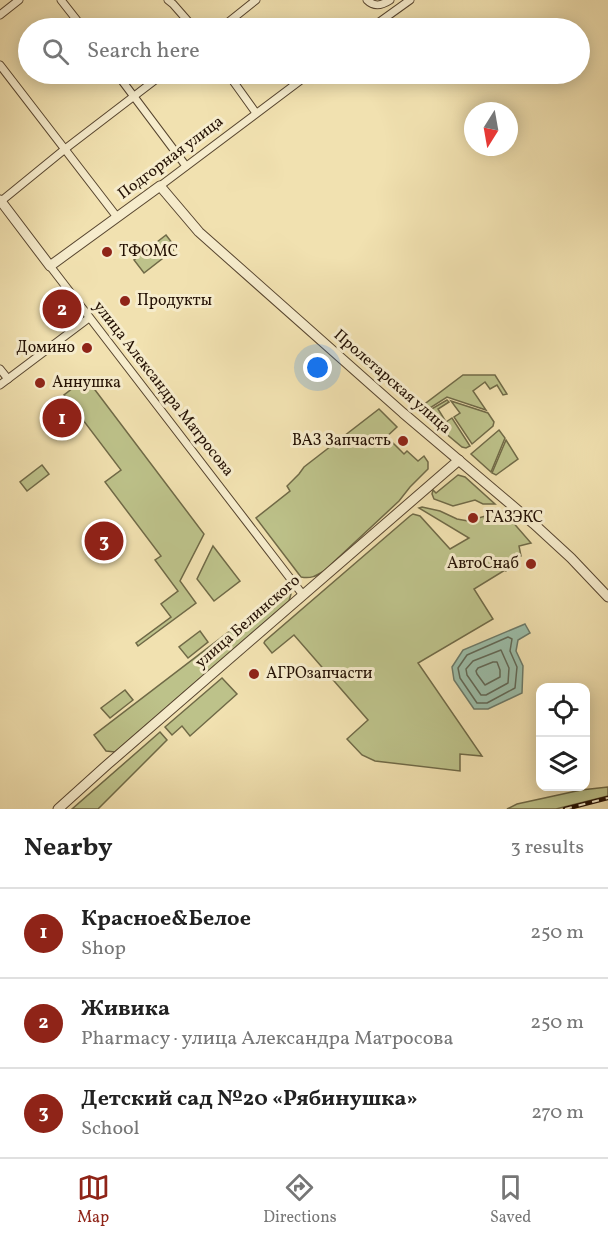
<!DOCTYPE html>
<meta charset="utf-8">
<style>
:root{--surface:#fff;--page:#f2f2f2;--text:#222;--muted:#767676;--line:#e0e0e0;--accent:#8f2418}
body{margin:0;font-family:Vollkorn,serif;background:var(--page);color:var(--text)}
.controls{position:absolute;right:18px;bottom:18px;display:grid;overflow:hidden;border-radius:12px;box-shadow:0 3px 15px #0003}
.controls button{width:54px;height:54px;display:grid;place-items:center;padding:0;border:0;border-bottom:2px solid var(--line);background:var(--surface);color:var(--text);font:30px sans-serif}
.compass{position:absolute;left:464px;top:102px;width:54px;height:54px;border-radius:50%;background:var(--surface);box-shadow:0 3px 15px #0003;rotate:191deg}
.you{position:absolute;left:318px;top:368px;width:21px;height:21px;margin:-15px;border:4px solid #fff;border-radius:50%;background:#1a73e8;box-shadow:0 0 0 9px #1a73e833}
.badge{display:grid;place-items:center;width:39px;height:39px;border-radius:50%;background:var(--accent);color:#fff;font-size:20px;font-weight:700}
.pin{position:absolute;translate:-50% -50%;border:3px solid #fff;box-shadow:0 2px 6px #0006}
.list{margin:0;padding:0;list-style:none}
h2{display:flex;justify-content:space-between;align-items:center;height:78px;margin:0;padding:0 24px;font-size:26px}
h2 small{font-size:20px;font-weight:400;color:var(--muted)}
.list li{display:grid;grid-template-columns:39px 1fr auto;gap:18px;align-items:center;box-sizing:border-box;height:90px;padding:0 24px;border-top:2px solid var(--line)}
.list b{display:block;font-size:22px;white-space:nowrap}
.list p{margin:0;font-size:20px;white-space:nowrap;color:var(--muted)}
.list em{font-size:20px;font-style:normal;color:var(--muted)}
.icon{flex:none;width:33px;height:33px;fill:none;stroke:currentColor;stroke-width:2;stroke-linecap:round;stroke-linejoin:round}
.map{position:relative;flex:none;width:608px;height:809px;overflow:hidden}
.search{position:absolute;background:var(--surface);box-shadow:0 3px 15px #0003;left:18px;right:18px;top:18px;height:66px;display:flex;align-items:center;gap:15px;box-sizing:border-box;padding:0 21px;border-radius:33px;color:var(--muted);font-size:22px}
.sheet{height:348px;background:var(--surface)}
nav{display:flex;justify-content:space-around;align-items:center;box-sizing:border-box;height:84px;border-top:2px solid var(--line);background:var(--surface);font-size:16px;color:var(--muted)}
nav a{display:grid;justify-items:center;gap:3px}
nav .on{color:var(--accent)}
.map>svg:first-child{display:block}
.green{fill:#bdc28a;stroke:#706a47;stroke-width:1.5}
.water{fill:#9bbeaa;stroke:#6b7968;stroke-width:1.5}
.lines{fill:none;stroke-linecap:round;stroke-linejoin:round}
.shore{stroke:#606857;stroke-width:1.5}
.minor-casing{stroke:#57452f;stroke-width:9}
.tertiary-casing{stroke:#57452f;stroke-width:11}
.minor{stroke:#f6eccc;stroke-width:7}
.tertiary{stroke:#f6eccc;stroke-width:9}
.rail-casing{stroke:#241104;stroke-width:4.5}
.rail{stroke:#f6eccc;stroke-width:2;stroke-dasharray:7;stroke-linecap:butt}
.poi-dot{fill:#8f2418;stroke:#f6eccc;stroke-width:2}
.labels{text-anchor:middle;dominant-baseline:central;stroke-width:6;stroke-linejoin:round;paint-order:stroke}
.street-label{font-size:16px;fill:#241104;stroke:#f6eccc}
.poi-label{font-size:16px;fill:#241104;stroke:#f6eccc;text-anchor:start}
</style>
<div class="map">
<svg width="608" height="809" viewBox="0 0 608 809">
<rect width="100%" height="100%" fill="#f1e1b0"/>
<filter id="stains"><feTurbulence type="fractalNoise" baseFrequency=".00333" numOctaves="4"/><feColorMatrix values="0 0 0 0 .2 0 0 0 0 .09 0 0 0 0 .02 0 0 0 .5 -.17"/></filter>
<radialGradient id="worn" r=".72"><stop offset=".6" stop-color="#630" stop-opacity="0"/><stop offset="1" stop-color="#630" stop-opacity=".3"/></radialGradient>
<g class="green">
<polygon points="166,235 176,248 144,273 134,260"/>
<polygon points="463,375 495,375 507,394 503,395 497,385 490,389 485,382 473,391 486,410 447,397 430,408 422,406"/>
<polygon points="86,378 204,534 180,581 196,603 138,646 136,643 171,617 161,604 178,591 155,560 161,556 105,482 121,470 64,395"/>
<polygon points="447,400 449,402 438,409 446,422 452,418 470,446 466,448 462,447 420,412 420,408 430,410"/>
<polygon points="451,401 488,413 494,422 493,426 472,444 454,417 460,413"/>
<path d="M379 409 397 427 383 440 387 444 391 441 404 454 407 451 418 461 424 456 428 462V469L410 487 399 501 324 571C316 576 311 579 301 577L256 518 290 491 287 486 299 474 304 467Z"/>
<polygon points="499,430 505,438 491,472 471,454"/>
<polygon points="506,440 518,459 496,475 492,473"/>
<polygon points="42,465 49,474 27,491 20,482"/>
<polygon points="458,475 465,477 495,504 483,504 475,500 453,506 434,499 432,494 433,490 436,493"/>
<polygon points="422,507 440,511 457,519 468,521 503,511 531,543 519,546 521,556 513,558 514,564 506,571 505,570 474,589 493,619 418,663 482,756 460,754 460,771 375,761 362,755 347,739 368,720 294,635 272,653 264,643 265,641 410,516 413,514 420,516 450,549 469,538 419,508"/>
<polygon points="213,546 240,581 214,601 197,579"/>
<polygon points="286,588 291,594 289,601 115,752 106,751 94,735"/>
<polygon points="200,631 208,642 188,658 179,647"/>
<polygon points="222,678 237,694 190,736 182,726 172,735 165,727"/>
<polygon points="125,690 133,700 110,718 101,708"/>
<polygon points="160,732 167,740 98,809 72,809"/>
<polygon points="608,787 608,796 556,809 507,809 517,804 581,790"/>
</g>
<polygon class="water" points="525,624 530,633 518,640 516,651 523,666 522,693 488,709 474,709 454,680 452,667 463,650"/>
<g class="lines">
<g class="shore">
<polygon points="508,637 512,639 510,651 517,667 515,688 487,703 477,703 460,678 458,668 467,655"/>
<polygon points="501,650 509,668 508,683 486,695 481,695 467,675 466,669 473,661"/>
<polygon points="493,662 497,662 500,670 500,677 485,685 477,674 476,671 478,668"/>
</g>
<defs>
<g id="minor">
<polyline points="61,0 83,28"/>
<polyline points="168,0 173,4 194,28"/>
<path d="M367 0C374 7 381 6 390 0"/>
<polyline points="0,15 19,0"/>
<polyline points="221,28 256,0"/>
<polyline points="371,28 410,0"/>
<polyline points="0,65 117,217"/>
<polyline points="117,74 186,166"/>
<polyline points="228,74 256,113"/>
<polyline points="160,186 309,74"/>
<polyline points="0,202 65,149 163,74"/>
<polyline points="50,266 303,595"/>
<polyline points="0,369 8,379"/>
<polyline points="0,385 89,318"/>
</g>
<g id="tertiary">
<polyline points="0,200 50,266 160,186 199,232 403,413 534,524 571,558 608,597"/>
<polyline points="58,809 108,764 459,460"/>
</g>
</defs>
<use href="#minor" class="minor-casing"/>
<use href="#tertiary" class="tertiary-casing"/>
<use href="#minor" class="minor"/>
<use href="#tertiary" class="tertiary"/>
<defs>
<polyline id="rail" points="565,809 608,798"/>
</defs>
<use href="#rail" class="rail-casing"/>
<use href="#rail" class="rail"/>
</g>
<g class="poi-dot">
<circle cx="107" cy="252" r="6"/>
<circle cx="125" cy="301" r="6"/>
<circle cx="87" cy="348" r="6"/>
<circle cx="40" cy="383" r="6"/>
<circle cx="403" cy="441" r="6"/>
<circle cx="473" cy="518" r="6"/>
<circle cx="531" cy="564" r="6"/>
<circle cx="254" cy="674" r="6"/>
</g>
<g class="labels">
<g class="street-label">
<text transform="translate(171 158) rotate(-37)">Подгорная улица</text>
<text transform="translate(392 382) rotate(41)">Пролетарская улица</text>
<text transform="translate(163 389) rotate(52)">улица Александра Матросова</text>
<text transform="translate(248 622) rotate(-41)">улица Белинского</text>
</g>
<g class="poi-label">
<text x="119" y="252">ТФОМС</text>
<text x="137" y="301">Продукты</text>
<text x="75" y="348" text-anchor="end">Домино</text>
<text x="52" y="383">Аннушка</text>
<text x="391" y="441" text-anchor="end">ВАЗ Запчасть</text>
<text x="485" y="518">ГАЗЭКС</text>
<text x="519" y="564" text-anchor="end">АвтоСнаб</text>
<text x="266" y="674">АГРОзапчасти</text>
</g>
</g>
<rect width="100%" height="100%" filter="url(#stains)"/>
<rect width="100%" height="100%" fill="url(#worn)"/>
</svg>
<div class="controls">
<button><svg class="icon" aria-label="locate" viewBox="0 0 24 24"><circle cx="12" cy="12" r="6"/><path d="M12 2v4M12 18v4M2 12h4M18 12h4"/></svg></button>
<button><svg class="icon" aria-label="layers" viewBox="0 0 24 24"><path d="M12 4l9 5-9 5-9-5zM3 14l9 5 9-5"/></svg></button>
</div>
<svg class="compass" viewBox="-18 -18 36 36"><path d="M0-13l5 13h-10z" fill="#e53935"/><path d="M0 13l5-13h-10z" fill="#767676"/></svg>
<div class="you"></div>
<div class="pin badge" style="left:62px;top:418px">1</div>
<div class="pin badge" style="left:62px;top:309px">2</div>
<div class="pin badge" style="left:104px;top:541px">3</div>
<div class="search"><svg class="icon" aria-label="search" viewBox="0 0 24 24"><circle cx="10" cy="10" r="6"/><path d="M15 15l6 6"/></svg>Search here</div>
</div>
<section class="sheet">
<h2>Nearby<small>3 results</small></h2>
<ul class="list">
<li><span class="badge">1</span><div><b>Красное&amp;Белое</b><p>Shop</p></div><em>250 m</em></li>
<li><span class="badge">2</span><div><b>Живика</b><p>Pharmacy · улица Александра Матросова</p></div><em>250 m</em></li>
<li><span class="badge">3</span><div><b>Детский сад №20 «Рябинушка»</b><p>School</p></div><em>270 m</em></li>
</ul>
</section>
<nav>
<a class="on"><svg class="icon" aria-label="map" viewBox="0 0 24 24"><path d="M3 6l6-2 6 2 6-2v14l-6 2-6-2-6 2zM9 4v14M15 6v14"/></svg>Map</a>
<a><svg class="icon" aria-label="directions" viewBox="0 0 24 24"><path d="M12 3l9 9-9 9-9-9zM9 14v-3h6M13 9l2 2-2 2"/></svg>Directions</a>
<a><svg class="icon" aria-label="saved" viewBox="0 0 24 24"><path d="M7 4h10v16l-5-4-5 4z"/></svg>Saved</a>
</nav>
